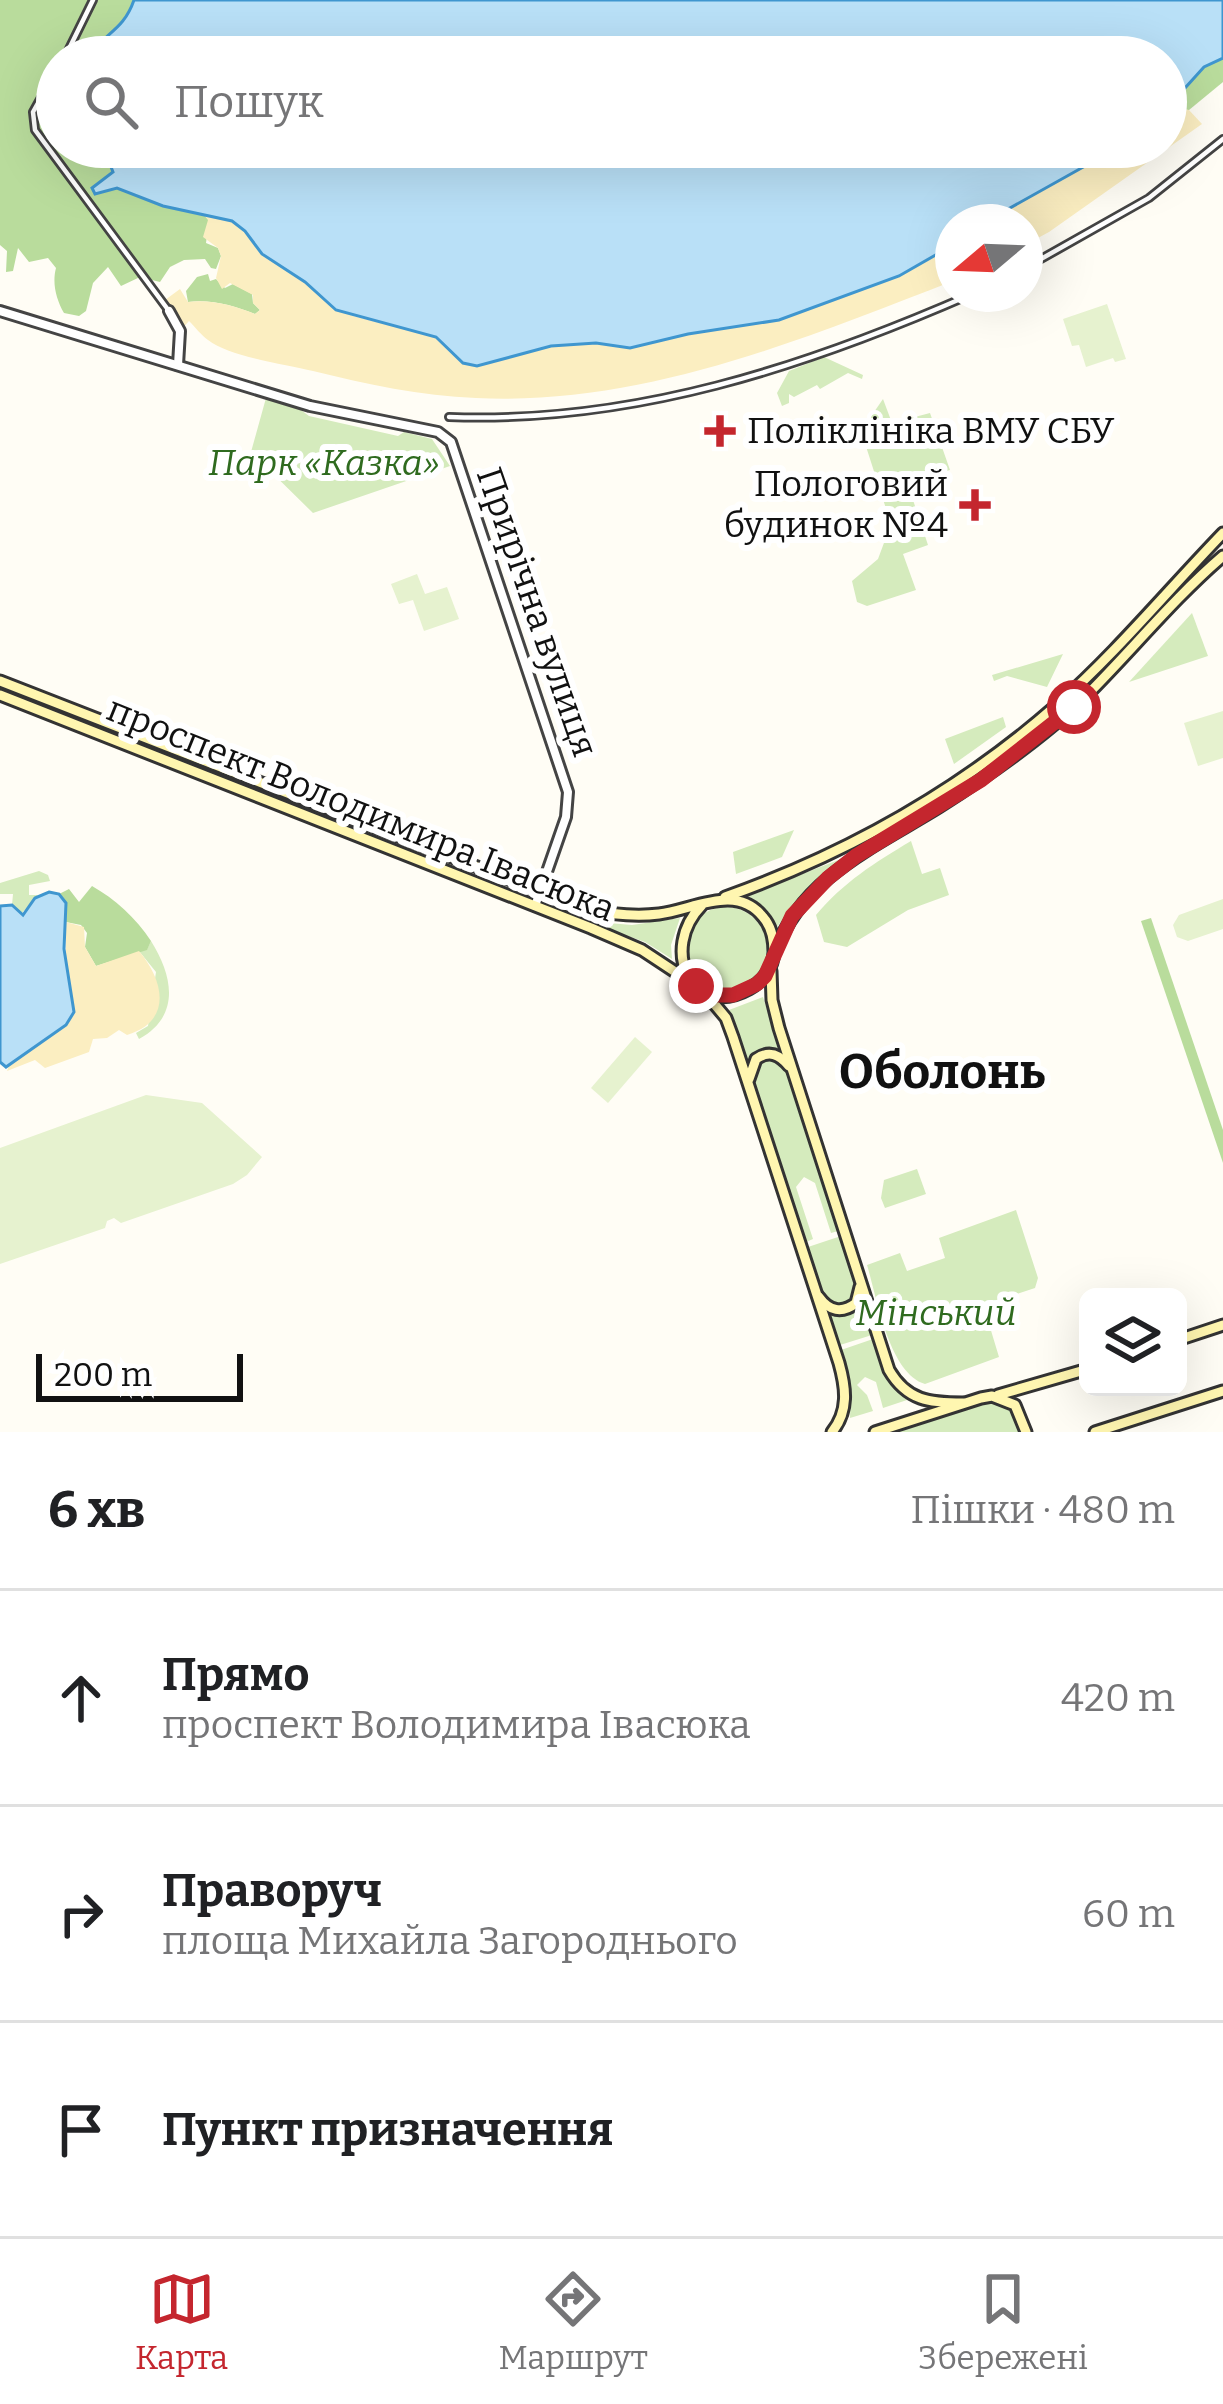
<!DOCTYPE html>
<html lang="uk">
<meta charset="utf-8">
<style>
:root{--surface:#fff;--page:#f6f6f6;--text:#202124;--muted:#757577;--line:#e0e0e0;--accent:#c4262e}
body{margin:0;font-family:Bitter,serif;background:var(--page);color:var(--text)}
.controls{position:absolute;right:36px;bottom:36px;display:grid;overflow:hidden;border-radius:18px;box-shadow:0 12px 48px #0002}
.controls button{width:108px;height:108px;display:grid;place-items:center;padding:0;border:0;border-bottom:3px solid var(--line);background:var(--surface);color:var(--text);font:60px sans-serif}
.compass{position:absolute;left:935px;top:204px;width:108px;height:108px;border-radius:50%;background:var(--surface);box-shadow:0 12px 48px #0002;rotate:251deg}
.scale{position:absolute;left:36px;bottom:30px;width:207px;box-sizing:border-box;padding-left:12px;border:6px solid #111;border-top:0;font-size:33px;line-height:42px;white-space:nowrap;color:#111;-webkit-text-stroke:9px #fff;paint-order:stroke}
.stop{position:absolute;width:36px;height:36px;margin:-27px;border:9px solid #c4262e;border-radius:50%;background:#fff}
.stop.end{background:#c4262e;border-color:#fff;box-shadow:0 3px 12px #0008}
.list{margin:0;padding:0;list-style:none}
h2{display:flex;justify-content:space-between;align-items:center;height:156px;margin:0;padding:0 48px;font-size:51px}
h2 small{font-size:39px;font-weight:400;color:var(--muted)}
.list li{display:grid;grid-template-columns:78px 1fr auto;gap:36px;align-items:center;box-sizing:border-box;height:216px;padding:0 48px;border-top:3px solid var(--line)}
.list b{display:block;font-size:45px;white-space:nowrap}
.list p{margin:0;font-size:39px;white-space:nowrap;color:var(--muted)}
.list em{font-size:39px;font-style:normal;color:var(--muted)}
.icon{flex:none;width:66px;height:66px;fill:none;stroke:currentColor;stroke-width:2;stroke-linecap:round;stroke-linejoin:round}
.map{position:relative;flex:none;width:1223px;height:1432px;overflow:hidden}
.search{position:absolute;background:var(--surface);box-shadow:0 12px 48px #0002;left:36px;right:36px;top:36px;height:132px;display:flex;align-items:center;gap:30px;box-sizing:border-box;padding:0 42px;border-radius:66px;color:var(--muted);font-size:45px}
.sheet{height:804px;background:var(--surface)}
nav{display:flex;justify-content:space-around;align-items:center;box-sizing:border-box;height:168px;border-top:3px solid var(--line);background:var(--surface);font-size:33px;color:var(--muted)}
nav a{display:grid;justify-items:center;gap:6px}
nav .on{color:var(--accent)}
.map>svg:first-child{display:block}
.green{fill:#d5ebbd}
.forest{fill:#b9dc9c}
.sand{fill:#fbeec1}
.pitch{fill:#e6f2cf}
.water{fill:#b9e0f7;stroke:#3f96cf;stroke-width:3}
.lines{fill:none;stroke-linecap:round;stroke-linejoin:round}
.pedestrian-casing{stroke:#444;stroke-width:10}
.minor-casing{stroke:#444;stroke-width:14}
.secondary-casing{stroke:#333;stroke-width:15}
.pedestrian{stroke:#fff;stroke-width:4.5}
.minor{stroke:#fff;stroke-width:8}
.secondary{stroke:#fff6b0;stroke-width:9}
.route{stroke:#c4262e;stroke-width:15}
.poi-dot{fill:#c4262e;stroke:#fff;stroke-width:4.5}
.labels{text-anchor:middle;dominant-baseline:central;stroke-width:12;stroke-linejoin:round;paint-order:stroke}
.poi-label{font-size:36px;fill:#111;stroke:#fff;text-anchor:start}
.park-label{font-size:36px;font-style:italic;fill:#2f6b1f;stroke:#fff}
.street-label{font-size:36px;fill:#111;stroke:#fff}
.district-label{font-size:48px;font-weight:bold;fill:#111;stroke:#fff}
</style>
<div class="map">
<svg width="1223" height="1432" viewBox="0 0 1223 1432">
<rect width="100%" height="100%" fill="#fffdf5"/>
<g class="green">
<polygon points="824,357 863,375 862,379 848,373 820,389 817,385 794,397 789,394 789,403 782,406 777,393 789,371"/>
<polygon points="266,398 301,410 309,416 398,436 404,432 432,439 450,466 313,513 251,452"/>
<polygon points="883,399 892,423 930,413 950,470 930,476 935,492 913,500 928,545 903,554 916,590 867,606 857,602 852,581 878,559 891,524 861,431"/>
<polygon points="1192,613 1208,656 1129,682"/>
<polygon points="1063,654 1047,687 1007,676 994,681 992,675"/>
<polygon points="1003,717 1006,727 954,764 945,739"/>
<polygon points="794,830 782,857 736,874 733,852"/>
<path d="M911 841 922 874 940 868 949 895 908 910 847 947 824 942 816 915C844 882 874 863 911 841Z"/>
<polygon points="841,859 809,886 776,928 767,913 745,896"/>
<polygon points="39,871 48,875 50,881 29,885 29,895 38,895 21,914 12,905 13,894 0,894 0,883"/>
<circle cx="726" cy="948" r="41"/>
<polygon points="680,918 671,945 672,959 645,942 585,921 632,925"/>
<path d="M151 941C173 976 181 1016 139 1039L136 1033 148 1026 156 972 139 951 147 949Z"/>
<polygon points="763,997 781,1053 752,1058 748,1064 729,1010"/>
<polygon points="775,1057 786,1066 838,1231 831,1233 815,1183 804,1177 796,1187 813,1239 806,1242 752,1074 764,1058"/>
<polygon points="917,1169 926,1194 885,1208 881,1198 884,1180"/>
<path d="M1016 1210 1038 1278 1035 1288 993 1302 986 1314 999 1357 925 1384C889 1373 877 1298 867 1265L900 1253 907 1271 945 1258 939 1238Z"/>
<polygon points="841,1236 856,1287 854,1301 837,1308 824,1295 808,1247"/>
<polygon points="861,1303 872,1335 840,1345 829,1313 844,1314"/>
<polygon points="873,1339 885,1375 907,1400 883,1408 876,1382 865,1377 857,1385 867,1395 873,1411 850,1418 851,1385 841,1350"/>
<polygon points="991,1401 1011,1409 1022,1432 893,1432"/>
</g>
<g class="forest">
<path d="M0 0H134C120 37 104 32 89 57H57V147H103L113 172 96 184 95 194 117 188 163 206 204 215 209 220 206 243 218 248 221 256 216 269 211 268 205 259 184 260 170 267 160 282 140 277 121 286 108 267 93 283 86 311 79 316 64 313C56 299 52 283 56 268L48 258 29 262 18 248 13 271 6 272 7 251 0 245Z"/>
<polygon points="1223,58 1223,82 1189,110 1166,109 1204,67"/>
<path d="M208 274 210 281 216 279 225 288 233 284 252 294 253 303 260 310 255 314C235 306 211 299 188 302L186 291 197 277Z"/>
<path d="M92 886C115 899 136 918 151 941L147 950 96 966 85 947 87 933 81 925 66 922V903L59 894 69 889 79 902Z"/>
<polygon points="1151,918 1223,1130 1223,1163 1141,921"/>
</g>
<g class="sand">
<polygon points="1169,105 1189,110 1202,124 1049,232 1025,245 1025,222 985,222 1119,147 1166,147 1166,109"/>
<path d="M204 215 221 217 240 226 262 254 305 282 328 304 353 316 436 337 463 363 473 366 551 346 596 343 630 348 688 334 779 320 899 276 953 245V281C801 340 642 406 476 398 421 396 366 384 313 371 285 364 230 357 208 340 201 335 195 327 189 321L181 330H174L161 303 180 289 188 302C210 299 236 306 255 314L260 310 253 303V295L230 283 222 289 216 278 221 256 218 248 203 237 208 220Z"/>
<path d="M66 922 84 927 85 947 96 966 139 951C164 981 173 1021 127 1035L119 1030 107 1038 93 1039 89 1052 45 1068 35 1060 7 1071 10 1063 66 1025Z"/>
</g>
<g class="pitch">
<polygon points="1107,304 1126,359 1115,362 1113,358 1086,367 1079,345 1072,346 1063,319"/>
<polygon points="417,574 425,594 447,587 459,619 424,631 413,600 399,604 391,584"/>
<polygon points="1223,711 1223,758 1198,766 1184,723"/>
<polygon points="1223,899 1223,929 1188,941 1177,937 1173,925 1179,915"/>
<polygon points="635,1037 652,1052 608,1103 591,1088"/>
<polygon points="146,1095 202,1103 262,1157 247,1175 233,1184 121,1223 114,1218 107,1221 105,1228 0,1264 0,1148"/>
</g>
<g class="water">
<path d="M134 0H1223V58L1204 67 1166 109V57H89C103 33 123 32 134 0Z"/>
<polygon points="103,147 1119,147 985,222 953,222 953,245 899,276 779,320 688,334 630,348 596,343 551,346 477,366 463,363 436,337 336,310 305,282 262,254 245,231 232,221 163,206 117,188 95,194 92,188 113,172"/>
<polygon points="49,892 59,894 66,903 64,949 74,1012 66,1025 6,1067 0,1062 0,906 12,905 23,915 35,898"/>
</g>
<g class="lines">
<defs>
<g id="pedestrian">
<polyline points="65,57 93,0"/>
<polyline points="57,69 33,112 35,130 169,311"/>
<polyline points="1025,268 1149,198 1223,139"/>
<path d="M449 417C633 424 805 367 972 294"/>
</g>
<g id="minor">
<polyline points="0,311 310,406 438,432 451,442 568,792 566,817 535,906"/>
<polyline points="169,311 180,331 178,365"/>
</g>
<g id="secondary">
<path d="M0 681 585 909C609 914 634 917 659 914 693 910 736 883 763 917 771 926 774 939 774 952 773 968 763 981 749 989 693 1020 658 950 702 905"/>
<polyline points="0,695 591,928 642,950 692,983"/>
<path d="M725 897C846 854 960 790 1057 705 1116 653 1168 590 1223 533"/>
<path d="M776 950C802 877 878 845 939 807 991 774 1043 738 1087 695 1133 649 1174 598 1223 556"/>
<path d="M771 971 772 1000 779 1028 889 1370C907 1401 930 1403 963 1403"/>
<path d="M706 994 726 1018 733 1037 839 1363C846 1388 849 1411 832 1432"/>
<path d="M749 1079 756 1059C769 1050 779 1054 789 1066"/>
<path d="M819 1297C829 1311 842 1314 856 1303L860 1287"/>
<polyline points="1178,1340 1223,1325"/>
<polyline points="998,1395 1088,1369"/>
<polyline points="875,1432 981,1398 992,1396 1015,1405 1026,1432"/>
<polyline points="1095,1432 1223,1391"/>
</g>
</defs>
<use href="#pedestrian" class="pedestrian-casing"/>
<use href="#minor" class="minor-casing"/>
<use href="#secondary" class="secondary-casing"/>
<use href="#pedestrian" class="pedestrian"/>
<use href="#minor" class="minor"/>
<use href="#secondary" class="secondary"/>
</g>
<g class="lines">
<polyline class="route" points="696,986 718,995 733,995 757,984 765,976 792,916 828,878 856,856 981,780 1074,707"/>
</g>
<g class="poi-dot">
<path d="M714 413h12v12h12v12h-12v12h-12v-12h-12v-12h12z"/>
<path d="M969 487h12v12h12v12h-12v12h-12v-12h-12v-12h12z"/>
</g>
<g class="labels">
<g class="poi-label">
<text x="747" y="431">Поліклініка ВМУ СБУ</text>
<text x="948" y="484" text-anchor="end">Пологовий<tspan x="948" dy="41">будинок №4</tspan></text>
</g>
<g class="park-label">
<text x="324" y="463">Парк «Казка»</text>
<text x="936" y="1313">Мінський</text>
</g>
<g class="street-label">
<text transform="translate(537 612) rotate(71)">Прирічна вулиця</text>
<text transform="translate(361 809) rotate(22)">проспект Володимира Івасюка</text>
</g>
<g class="district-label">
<text x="942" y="1072">Оболонь</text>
</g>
</g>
</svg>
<div class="controls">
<button><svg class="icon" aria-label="layers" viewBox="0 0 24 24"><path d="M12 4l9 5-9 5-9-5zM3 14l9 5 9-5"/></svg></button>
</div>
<svg class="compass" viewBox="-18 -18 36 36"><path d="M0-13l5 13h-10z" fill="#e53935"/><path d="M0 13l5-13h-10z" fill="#757577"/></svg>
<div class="scale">200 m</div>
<div class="stop" style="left:1074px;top:707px"></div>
<div class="stop end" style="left:696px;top:986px"></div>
<div class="search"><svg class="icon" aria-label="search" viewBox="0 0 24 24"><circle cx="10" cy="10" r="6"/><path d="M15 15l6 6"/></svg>Пошук</div>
</div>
<section class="sheet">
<h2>6 хв<small>Пішки · 480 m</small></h2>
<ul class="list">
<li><svg class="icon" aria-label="ahead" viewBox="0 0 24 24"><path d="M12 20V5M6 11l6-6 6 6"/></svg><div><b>Прямо</b><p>проспект Володимира Івасюка</p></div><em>420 m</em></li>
<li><svg class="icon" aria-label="right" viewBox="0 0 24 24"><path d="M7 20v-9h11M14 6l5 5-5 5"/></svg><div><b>Праворуч</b><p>площа Михайла Загороднього</p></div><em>60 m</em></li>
<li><svg class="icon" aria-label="arrive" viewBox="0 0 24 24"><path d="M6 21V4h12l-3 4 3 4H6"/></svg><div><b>Пункт призначення</b></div></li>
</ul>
</section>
<nav>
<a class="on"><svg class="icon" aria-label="map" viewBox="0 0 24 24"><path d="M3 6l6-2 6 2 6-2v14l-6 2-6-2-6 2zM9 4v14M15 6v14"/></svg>Карта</a>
<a><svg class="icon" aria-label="directions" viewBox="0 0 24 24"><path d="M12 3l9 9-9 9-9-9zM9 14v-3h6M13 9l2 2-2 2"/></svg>Маршрут</a>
<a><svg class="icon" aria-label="saved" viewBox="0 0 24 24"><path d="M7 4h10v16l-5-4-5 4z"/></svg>Збережені</a>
</nav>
